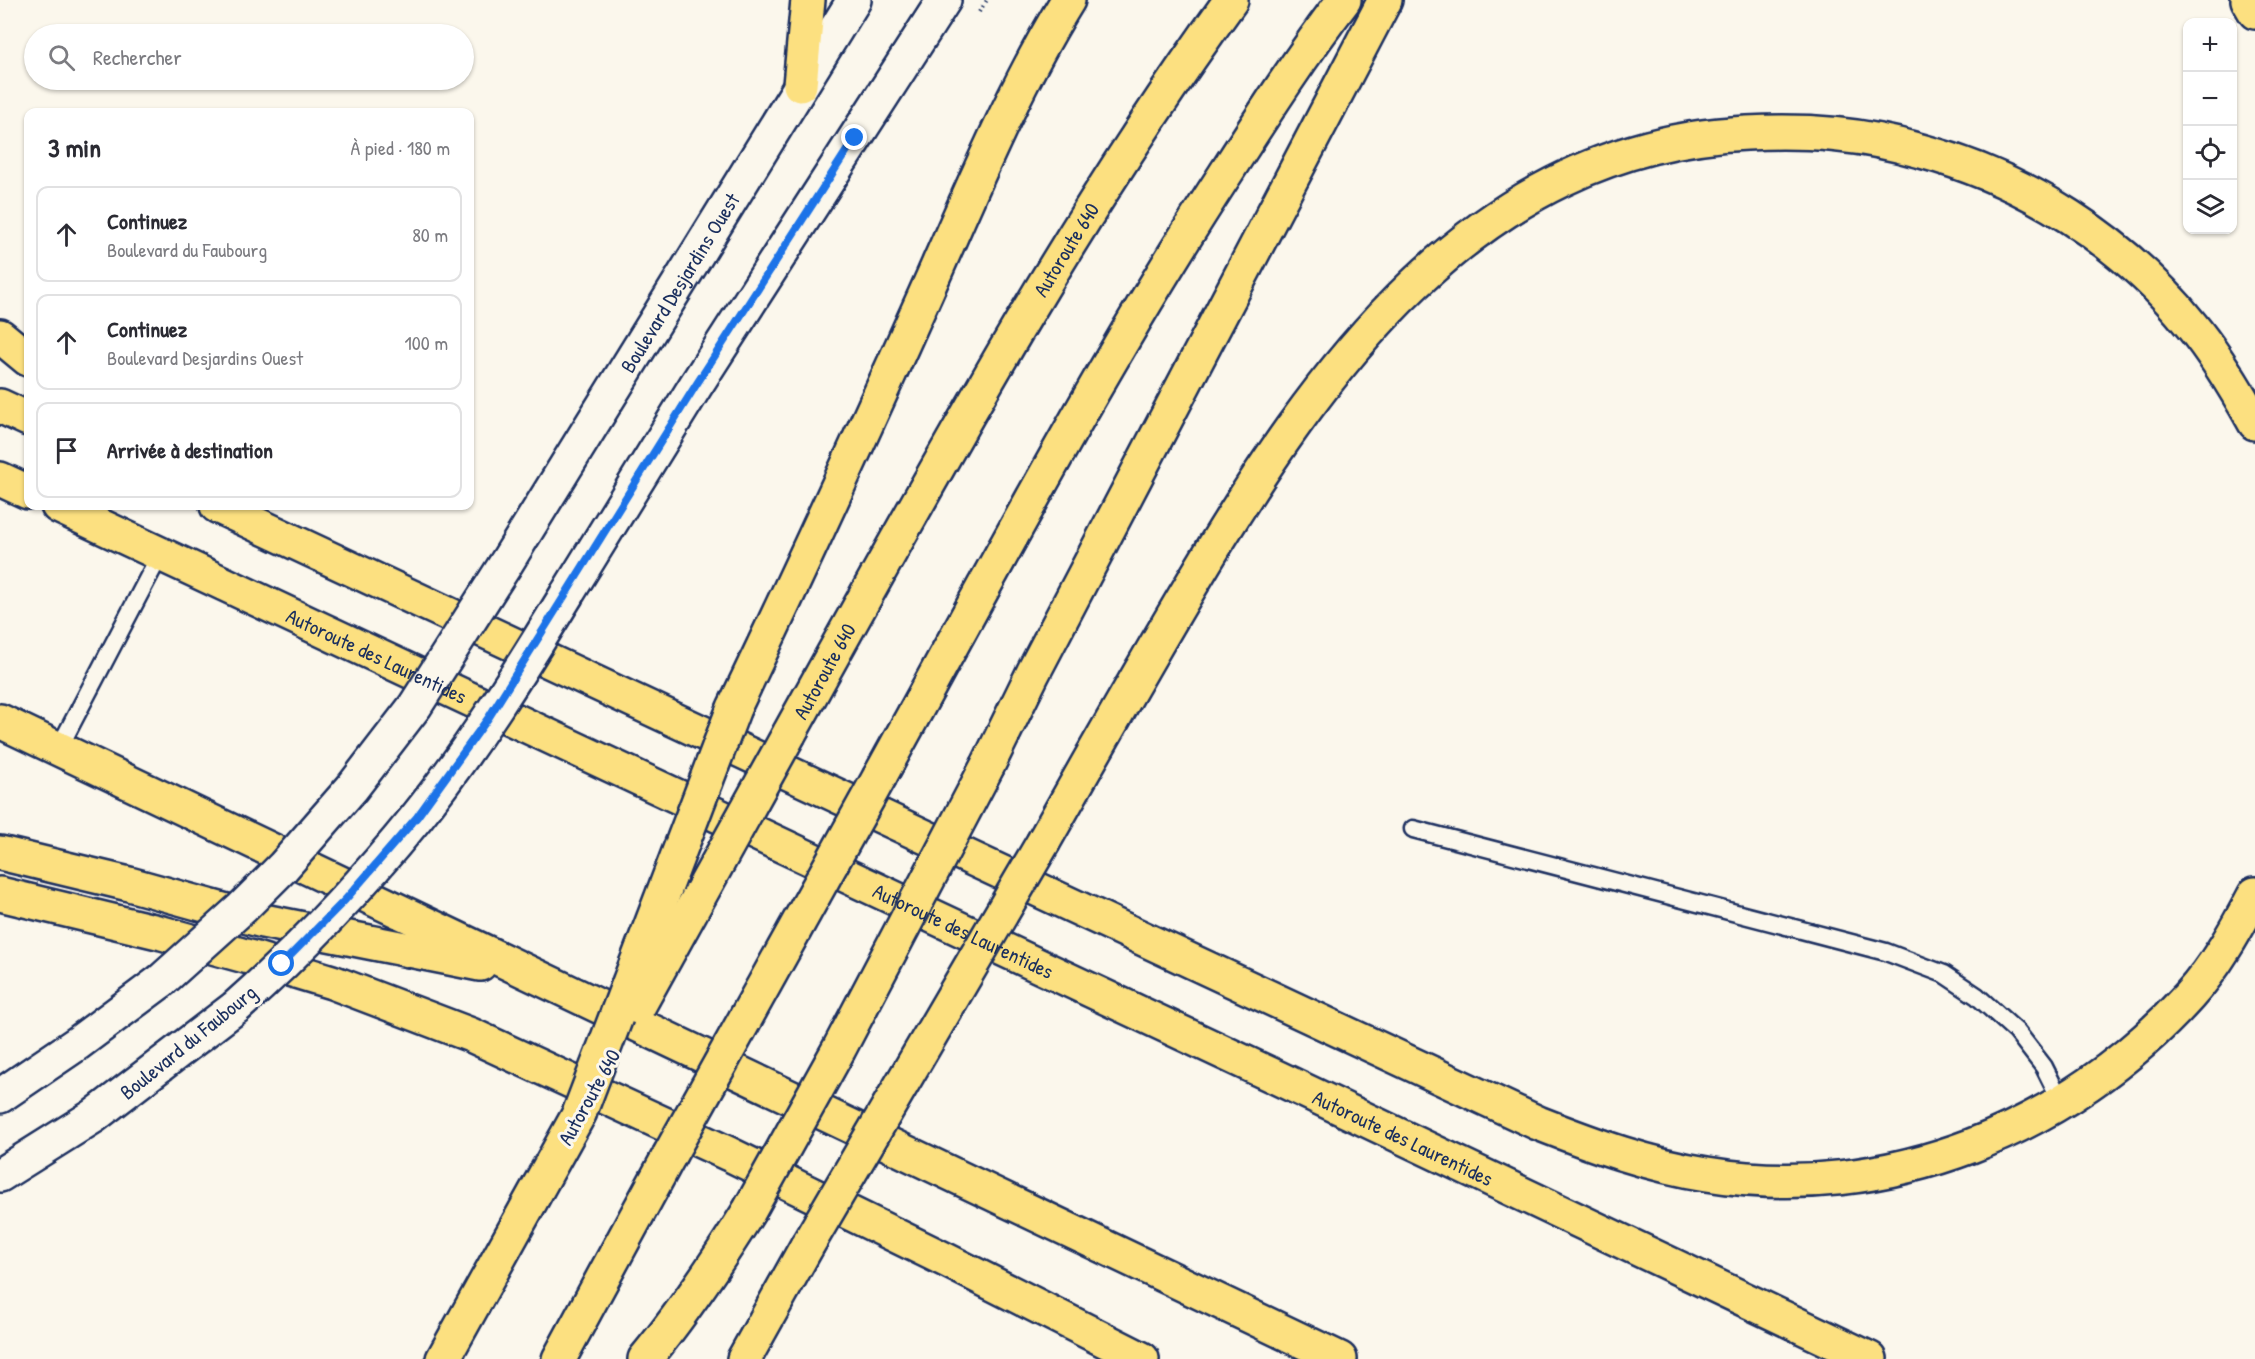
<!DOCTYPE html>
<html lang="fr">
<meta charset="utf-8">
<style>
:root{--surface:#fff;--page:#f2f2f3;--text:#2b2b33;--muted:#7c7c81;--line:#e1e1e2}
body{margin:0;font-family:"Patrick Hand",sans-serif;background:var(--page);color:var(--text)}
.controls{position:absolute;right:18px;top:18px;display:grid;overflow:hidden;border-radius:12px;box-shadow:0 2px 4px #0004}
.controls button{width:54px;height:54px;display:grid;place-items:center;padding:0;border:0;border-bottom:2px solid var(--line);background:var(--surface);color:var(--text);font:30px sans-serif}
.stop{position:absolute;width:18px;height:18px;margin:-14px;border:4px solid #1a73e8;border-radius:50%;background:#fff}
.stop.end{background:#1a73e8;border-color:#fff;box-shadow:0 2px 6px #0008}
.list{margin:0;padding:0;list-style:none}
h2{display:flex;justify-content:space-between;align-items:center;height:78px;margin:0;padding:0 24px;font-size:26px}
h2 small{font-size:20px;font-weight:400;color:var(--muted)}
.list li{display:grid;grid-template-columns:39px 1fr auto;gap:18px;align-items:center;box-sizing:border-box;height:96px;margin:0 12px 12px;padding:0 12px;border:2px solid var(--line);border-radius:12px}
.list b{display:block;font-size:22px;white-space:nowrap}
.list p{margin:0;font-size:20px;white-space:nowrap;color:var(--muted)}
.list em{font-size:20px;font-style:normal;color:var(--muted)}
.icon{flex:none;width:33px;height:33px;fill:none;stroke:currentColor;stroke-width:2;stroke-linecap:round;stroke-linejoin:round}
.map{position:relative;flex:none;width:2255px;height:1359px;overflow:hidden}
.search{position:absolute;background:var(--surface);box-shadow:0 2px 4px #0004;left:24px;top:24px;width:450px;height:66px;display:flex;align-items:center;gap:15px;box-sizing:border-box;padding:0 21px;border-radius:33px;color:var(--muted);font-size:22px}
.panel{position:absolute;background:var(--surface);box-shadow:0 2px 4px #0004;left:24px;top:108px;width:450px;height:402px;border-radius:12px}
.map>svg:first-child{display:block}
.lines{fill:none;stroke-linecap:round;stroke-linejoin:round}
.service-casing{stroke:#1b2f5e;stroke-width:21}
.tertiary-casing{stroke:#1b2f5e;stroke-width:38}
.motorway-casing{stroke:#1b2f5e;stroke-width:38}
.path{stroke:#1b2f5e;stroke-width:4;stroke-dasharray:1.5 4.5;stroke-linecap:butt}
.service{stroke:#fbf7ec;stroke-width:16}
.tertiary{stroke:#fbf7ec;stroke-width:33}
.motorway{stroke:#fce080;stroke-width:33}
.tertiary-bridge-casing{stroke:#1b2f5e;stroke-width:38;stroke-linecap:butt}
.motorway-bridge-casing{stroke:#1b2f5e;stroke-width:38;stroke-linecap:butt}
.tertiary-bridge{stroke:#fbf7ec;stroke-width:33}
.motorway-bridge{stroke:#fce080;stroke-width:33}
.route{stroke:#1a73e8;stroke-width:8}
.labels{text-anchor:middle;dominant-baseline:central;stroke-width:6;stroke-linejoin:round;paint-order:stroke}
.street-label{font-size:21px;fill:#1b2f5e;stroke:#fbf7ec}
</style>
<div class="map">
<svg width="2255" height="1359" viewBox="0 0 2255 1359">
<rect width="100%" height="100%" fill="#fbf7ec"/>
<filter id="ink" filterUnits="userSpaceOnUse"><feTurbulence type="fractalNoise" baseFrequency=".0167" numOctaves="2"/><feDisplacementMap in="SourceGraphic" scale="12" xChannelSelector="R" yChannelSelector="G"/><feConvolveMatrix kernelMatrix="1 2 1 2 8 2 1 2 1" color-interpolation-filters="sRGB"/></filter>
<g filter="url(#ink)">
<g class="lines">
<defs>
<g id="service">
<polyline points="59,748 161,553"/>
<polyline points="1413,829 1886,952 1944,974 1977,996 2017,1032 2044,1067 2062,1103"/>
</g>
<g id="tertiary">
<path id="s1" d="M505 565 854 0"/>
<polyline points="567,594 696,385 944,0"/>
<polyline points="0,1096 78,1043 161,981"/>
<polyline points="0,1175 94,1116 236,1007"/>
</g>
<g id="motorway">
<polyline points="2248,0 2255,12"/>
<polyline points="800,85 808,0"/>
<polyline points="0,336 28,359"/>
<polyline points="0,406 28,419"/>
<polyline points="0,479 28,492"/>
<path id="s2" d="M58 506 1278 1078 1870 1359"/>
<path d="M217 506 1538 1123C1594 1145 1649 1165 1707 1174 1887 1204 2069 1129 2189 996 2216 966 2236 930 2255 894"/>
<path d="M734 708C799 572 862 435 924 297 969 197 1010 94 1068 0"/>
<polyline points="0,721 1340,1359"/>
<path id="s3" d="M789 734C928 484 1063 232 1231 0"/>
<polyline points="988,765 1033,673 1385,0"/>
<path d="M880 776C991 575 1098 370 1224 176 1262 117 1301 56 1344 0"/>
<path d="M1044 841C1092 756 1140 671 1190 587 1316 374 1475 145 1747 133 1809 130 1862 134 1921 151 2025 179 2123 240 2191 325 2216 355 2236 389 2255 423"/>
<polyline points="0,853 129,884 263,921 480,964"/>
<polyline points="0,894 162,933 256,959 332,982 471,1035 729,1154 946,1260 1142,1359"/>
<polyline points="443,1359 579,1114"/>
<polyline points="559,1359 669,1156"/>
<path d="M645 1359C684 1312 717 1262 749 1211"/>
<polyline points="744,1359 807,1246"/>
</g>
</defs>
<use href="#service" class="service-casing"/>
<use href="#tertiary" class="tertiary-casing"/>
<use href="#motorway" class="motorway-casing"/>
<polyline class="path" points="979,12 987,0"/>
<use href="#service" class="service"/>
<use href="#tertiary" class="tertiary"/>
<use href="#motorway" class="motorway"/>
<defs>
<g id="tertiary-bridge">
<polyline points="161,981 242,908 283,867 352,788 415,706 505,565"/>
<path d="M236 1007C301 949 361 886 416 818 472 748 520 671 567 594"/>
</g>
<g id="motorway-bridge">
<polyline points="638,1007 789,734"/>
<polyline points="579,1114 734,708"/>
<polyline points="669,1156 880,776"/>
<polyline points="749,1211 839,1049 988,765"/>
<polyline points="807,1246 1044,841"/>
</g>
</defs>
<use href="#tertiary-bridge" class="tertiary-bridge-casing"/>
<use href="#motorway-bridge" class="motorway-bridge-casing"/>
<use href="#tertiary-bridge" class="tertiary-bridge"/>
<use href="#motorway-bridge" class="motorway-bridge"/>
</g>
</g>
<g class="lines" filter="url(#ink)">
<polyline class="route" points="282,964 345,900 417,817 489,717 696,385 855,138"/>
</g>
<g class="labels">
<g class="street-label">
<text stroke="none"><textPath href="#s3" startOffset="558">Autoroute 640</textPath></text>
<text stroke="none"><textPath href="#s1" startOffset="332">Boulevard Desjardins Ouest</textPath></text>
<text stroke="none"><textPath href="#s2" startOffset="352">Autoroute des Laurentides</textPath></text>
<text stroke="none"><textPath href="#s3" startOffset="72">Autoroute 640</textPath></text>
<text stroke="none"><textPath href="#s2" startOffset="1000">Autoroute des Laurentides</textPath></text>
<text transform="translate(188 1042) rotate(-39)">Boulevard du Faubourg</text>
<text transform="translate(589 1097) rotate(-61)">Autoroute 640</text>
<text stroke="none"><textPath href="#s2" startOffset="1486">Autoroute des Laurentides</textPath></text>
</g>
</g>
</svg>
<div class="controls">
<button>+</button>
<button>−</button>
<button><svg class="icon" aria-label="locate" viewBox="0 0 24 24"><circle cx="12" cy="12" r="6"/><path d="M12 2v4M12 18v4M2 12h4M18 12h4"/></svg></button>
<button><svg class="icon" aria-label="layers" viewBox="0 0 24 24"><path d="M12 4l9 5-9 5-9-5zM3 14l9 5 9-5"/></svg></button>
</div>
<div class="stop" style="left:282px;top:964px"></div>
<div class="stop end" style="left:855px;top:138px"></div>
<div class="search"><svg class="icon" aria-label="search" viewBox="0 0 24 24"><circle cx="10" cy="10" r="6"/><path d="M15 15l6 6"/></svg>Rechercher</div>
<section class="panel">
<h2>3 min<small>À pied · 180 m</small></h2>
<ul class="list">
<li><svg class="icon" aria-label="ahead" viewBox="0 0 24 24"><path d="M12 20V5M6 11l6-6 6 6"/></svg><div><b>Continuez</b><p>Boulevard du Faubourg</p></div><em>80 m</em></li>
<li><svg class="icon" aria-label="ahead" viewBox="0 0 24 24"><path d="M12 20V5M6 11l6-6 6 6"/></svg><div><b>Continuez</b><p>Boulevard Desjardins Ouest</p></div><em>100 m</em></li>
<li><svg class="icon" aria-label="arrive" viewBox="0 0 24 24"><path d="M6 21V4h12l-3 4 3 4H6"/></svg><div><b>Arrivée à destination</b></div></li>
</ul>
</section>
</div>
